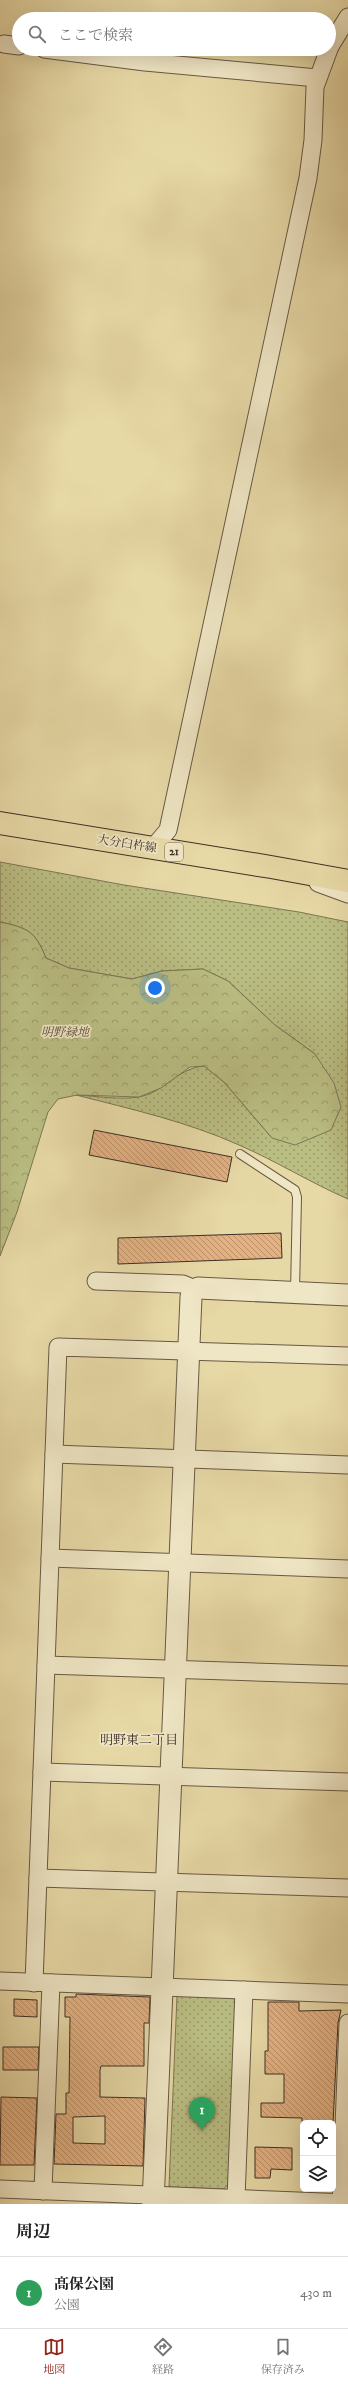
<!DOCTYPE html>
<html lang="ja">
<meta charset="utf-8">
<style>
:root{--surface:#fff;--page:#f6f6f6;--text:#222;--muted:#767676;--line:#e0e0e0;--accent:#8f2418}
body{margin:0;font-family:"IM FELL DW Pica","Noto Serif JP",serif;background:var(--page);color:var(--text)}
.controls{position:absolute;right:12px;bottom:12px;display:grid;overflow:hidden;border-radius:6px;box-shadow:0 4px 16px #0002}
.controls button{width:36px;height:36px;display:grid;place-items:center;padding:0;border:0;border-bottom:1px solid var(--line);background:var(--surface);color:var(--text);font:20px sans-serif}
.you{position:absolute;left:155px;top:988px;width:14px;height:14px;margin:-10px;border:3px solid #fff;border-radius:50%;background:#1a73e8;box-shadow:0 0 0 6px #1a73e833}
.badge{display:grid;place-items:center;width:26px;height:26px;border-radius:50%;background:var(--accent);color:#fff;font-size:13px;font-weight:700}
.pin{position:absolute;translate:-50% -33px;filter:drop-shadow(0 1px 2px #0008)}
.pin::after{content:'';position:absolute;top:21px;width:14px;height:12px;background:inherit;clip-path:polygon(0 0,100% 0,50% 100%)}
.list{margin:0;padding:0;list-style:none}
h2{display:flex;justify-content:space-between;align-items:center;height:52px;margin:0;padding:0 16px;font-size:17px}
h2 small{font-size:13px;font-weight:400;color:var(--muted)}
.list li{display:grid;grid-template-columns:26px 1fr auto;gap:12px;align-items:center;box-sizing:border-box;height:72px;padding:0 16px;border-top:1px solid var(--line)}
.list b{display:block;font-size:15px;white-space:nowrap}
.list p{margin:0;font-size:13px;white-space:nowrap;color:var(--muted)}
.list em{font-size:13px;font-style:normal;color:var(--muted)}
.icon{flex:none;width:22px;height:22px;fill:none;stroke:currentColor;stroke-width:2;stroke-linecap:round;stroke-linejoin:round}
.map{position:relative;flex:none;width:348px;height:2204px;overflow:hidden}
.search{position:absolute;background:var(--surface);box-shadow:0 4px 16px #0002;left:12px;right:12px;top:12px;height:44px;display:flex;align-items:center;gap:10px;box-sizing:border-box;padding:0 14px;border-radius:22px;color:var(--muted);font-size:15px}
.sheet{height:124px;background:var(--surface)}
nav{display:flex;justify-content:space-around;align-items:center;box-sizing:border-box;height:56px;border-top:1px solid var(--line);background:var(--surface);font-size:11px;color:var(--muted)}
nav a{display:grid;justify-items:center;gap:2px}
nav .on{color:var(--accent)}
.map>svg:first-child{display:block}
.grass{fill:url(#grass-dots);stroke:#7c7654}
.forest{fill:url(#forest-crowns);stroke:#7c7654}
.building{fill:url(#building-back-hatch);stroke:#3e2e24;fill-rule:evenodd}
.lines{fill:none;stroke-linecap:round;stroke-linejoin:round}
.service-casing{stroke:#685944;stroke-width:10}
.minor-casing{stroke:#685944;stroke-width:19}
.tertiary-casing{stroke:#685944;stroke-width:23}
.primary-casing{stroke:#3e2e24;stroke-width:24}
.service{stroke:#efe6c5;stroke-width:8}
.minor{stroke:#efe6c5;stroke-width:17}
.tertiary{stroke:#efe6c5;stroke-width:21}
.primary{stroke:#e7d9a6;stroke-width:22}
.labels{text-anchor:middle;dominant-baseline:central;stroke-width:3.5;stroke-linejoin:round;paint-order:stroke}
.shield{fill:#efe6c5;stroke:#736554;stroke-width:1}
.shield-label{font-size:11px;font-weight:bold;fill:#3e2e24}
.street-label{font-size:12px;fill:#3e2e24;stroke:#efe6c5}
.park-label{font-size:12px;font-style:italic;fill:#574b37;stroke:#efe6c5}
.neighbourhood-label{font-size:13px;fill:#3e2e24;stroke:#efe6c5}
</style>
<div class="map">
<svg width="348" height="2204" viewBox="0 0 348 2204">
<defs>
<pattern id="grass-dots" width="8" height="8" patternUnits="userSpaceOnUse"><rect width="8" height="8" fill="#babe83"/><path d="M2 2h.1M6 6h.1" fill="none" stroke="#999b6b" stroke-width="1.8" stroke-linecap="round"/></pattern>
<pattern id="forest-crowns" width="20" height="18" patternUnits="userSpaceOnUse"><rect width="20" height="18" fill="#babe83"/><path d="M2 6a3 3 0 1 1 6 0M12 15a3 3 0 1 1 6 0" fill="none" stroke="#999b6b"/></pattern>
<pattern id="building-back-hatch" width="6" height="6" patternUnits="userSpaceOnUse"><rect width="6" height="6" fill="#e3b182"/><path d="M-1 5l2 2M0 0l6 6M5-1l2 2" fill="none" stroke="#b9906a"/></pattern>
</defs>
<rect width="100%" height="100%" fill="#e7d9a6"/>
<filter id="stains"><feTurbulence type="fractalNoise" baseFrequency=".005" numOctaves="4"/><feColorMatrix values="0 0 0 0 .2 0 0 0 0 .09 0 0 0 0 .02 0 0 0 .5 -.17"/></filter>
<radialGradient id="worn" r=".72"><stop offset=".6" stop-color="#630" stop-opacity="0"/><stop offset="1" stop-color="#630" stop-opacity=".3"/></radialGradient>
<g class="grass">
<path d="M0 862 124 885 299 912 348 922V1199C311 1183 276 1161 239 1145 188 1122 131 1109 76 1095 95 1096 121 1100 138 1097 163 1094 177 1068 204 1066L224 1082 272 1138 315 1054 275 1025 228 981 203 969 162 971 132 979 69 968 46 958C35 931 28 928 0 922Z"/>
<polygon points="177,1996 233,1997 237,2006 230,2182 224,2189 169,2187"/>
</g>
<path class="forest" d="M0 922C28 928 35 931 46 958L69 968 132 979 162 971 203 969 228 981 275 1025 315 1054 334 1083 341 1107 331 1130 295 1145 272 1138 224 1082 204 1066 190 1067 161 1088 139 1097 77 1095 58 1099 48 1112 17 1212 0 1256Z"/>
<g class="building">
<polygon points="94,1130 232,1157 227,1182 89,1155"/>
<polygon points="281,1233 282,1258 118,1264 118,1238"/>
<path d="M76 1994 150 1997 149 2023H144V2066H101L100 2070V2097L145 2098 143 2166 54 2164 56 2114H66V2093H69L70 2017H65V1997H76ZM105 2116V2144L73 2143V2117Z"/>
<polygon points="14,1999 37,2000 37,2017 14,2016"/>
<polygon points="268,2002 299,2002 299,2011 341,2010 338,2023 333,2123 302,2123 302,2118 261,2117 261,2103 284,2103 284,2074 265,2074 265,2051 268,2051"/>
<polygon points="3,2047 39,2047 38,2070 3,2070"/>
<polygon points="1,2097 37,2098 34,2165 0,2165"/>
<polygon points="255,2147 292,2148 292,2170 271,2169 270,2178 255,2178"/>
</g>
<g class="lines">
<defs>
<polyline id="service" points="240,1154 295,1190 297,1197 295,1292"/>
<g id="minor">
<polyline points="4,44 19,46"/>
<polyline points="329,48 348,17"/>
<polyline points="44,49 145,62 317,78"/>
<polyline points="152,849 168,830 308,178 313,140 315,87 329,49"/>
<polyline points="318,883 348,894"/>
<polyline points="96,1281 183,1284 195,1289"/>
<polyline points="54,1454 348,1465"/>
<polyline points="50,1558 348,1569"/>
<polyline points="46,1665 348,1675"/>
<polyline points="42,1772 348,1782"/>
<polyline points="38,1878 348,1888"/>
<polyline points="0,1981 348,1994"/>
<polyline points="34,1983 58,1347 348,1356"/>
<polyline points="0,2189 348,2203"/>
<polyline points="43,2191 51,1983"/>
<polyline points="236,2199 244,1990"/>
<polyline points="341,2204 348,2023"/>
</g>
<polyline id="tertiary" points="153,2204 191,1297 192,1292 198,1288 348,1295"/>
<polyline id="primary" points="0,823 271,867 348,881"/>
</defs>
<use href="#service" class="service-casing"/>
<use href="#minor" class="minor-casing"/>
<use href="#tertiary" class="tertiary-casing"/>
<use href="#primary" class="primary-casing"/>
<use href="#service" class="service"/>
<use href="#minor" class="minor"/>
<use href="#tertiary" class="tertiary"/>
<use href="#primary" class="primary"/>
</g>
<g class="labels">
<rect class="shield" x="165" y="843" width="18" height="18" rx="3"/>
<g class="shield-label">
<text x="174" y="852">21</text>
</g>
<g class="street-label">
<text transform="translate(127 844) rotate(9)">大分臼杵線</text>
</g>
<g class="park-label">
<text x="65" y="1032">明野緑地</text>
</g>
<g class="neighbourhood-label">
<text x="139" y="1740">明野東二丁目</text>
</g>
</g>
<rect width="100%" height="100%" filter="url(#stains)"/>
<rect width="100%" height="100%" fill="url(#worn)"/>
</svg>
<div class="controls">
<button><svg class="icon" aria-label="locate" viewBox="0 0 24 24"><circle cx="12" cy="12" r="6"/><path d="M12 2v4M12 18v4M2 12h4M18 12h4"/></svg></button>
<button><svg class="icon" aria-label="layers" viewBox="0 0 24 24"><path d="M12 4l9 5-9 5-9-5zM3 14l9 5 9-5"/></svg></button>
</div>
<div class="you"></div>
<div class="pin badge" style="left:202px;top:2130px;background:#2e9e5b">1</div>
<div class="search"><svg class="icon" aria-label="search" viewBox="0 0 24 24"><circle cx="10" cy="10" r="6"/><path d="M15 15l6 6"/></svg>ここで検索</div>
</div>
<section class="sheet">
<h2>周辺<small></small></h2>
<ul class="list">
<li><span class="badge" style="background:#2e9e5b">1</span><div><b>髙保公園</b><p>公園</p></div><em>430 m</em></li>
</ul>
</section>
<nav>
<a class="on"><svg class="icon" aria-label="map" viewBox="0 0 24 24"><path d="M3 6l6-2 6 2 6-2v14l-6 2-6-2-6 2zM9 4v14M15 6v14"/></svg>地図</a>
<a><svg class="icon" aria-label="directions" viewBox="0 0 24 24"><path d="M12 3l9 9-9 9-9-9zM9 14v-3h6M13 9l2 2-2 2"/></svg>経路</a>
<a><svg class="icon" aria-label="saved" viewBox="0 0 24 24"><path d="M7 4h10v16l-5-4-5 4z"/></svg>保存済み</a>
</nav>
